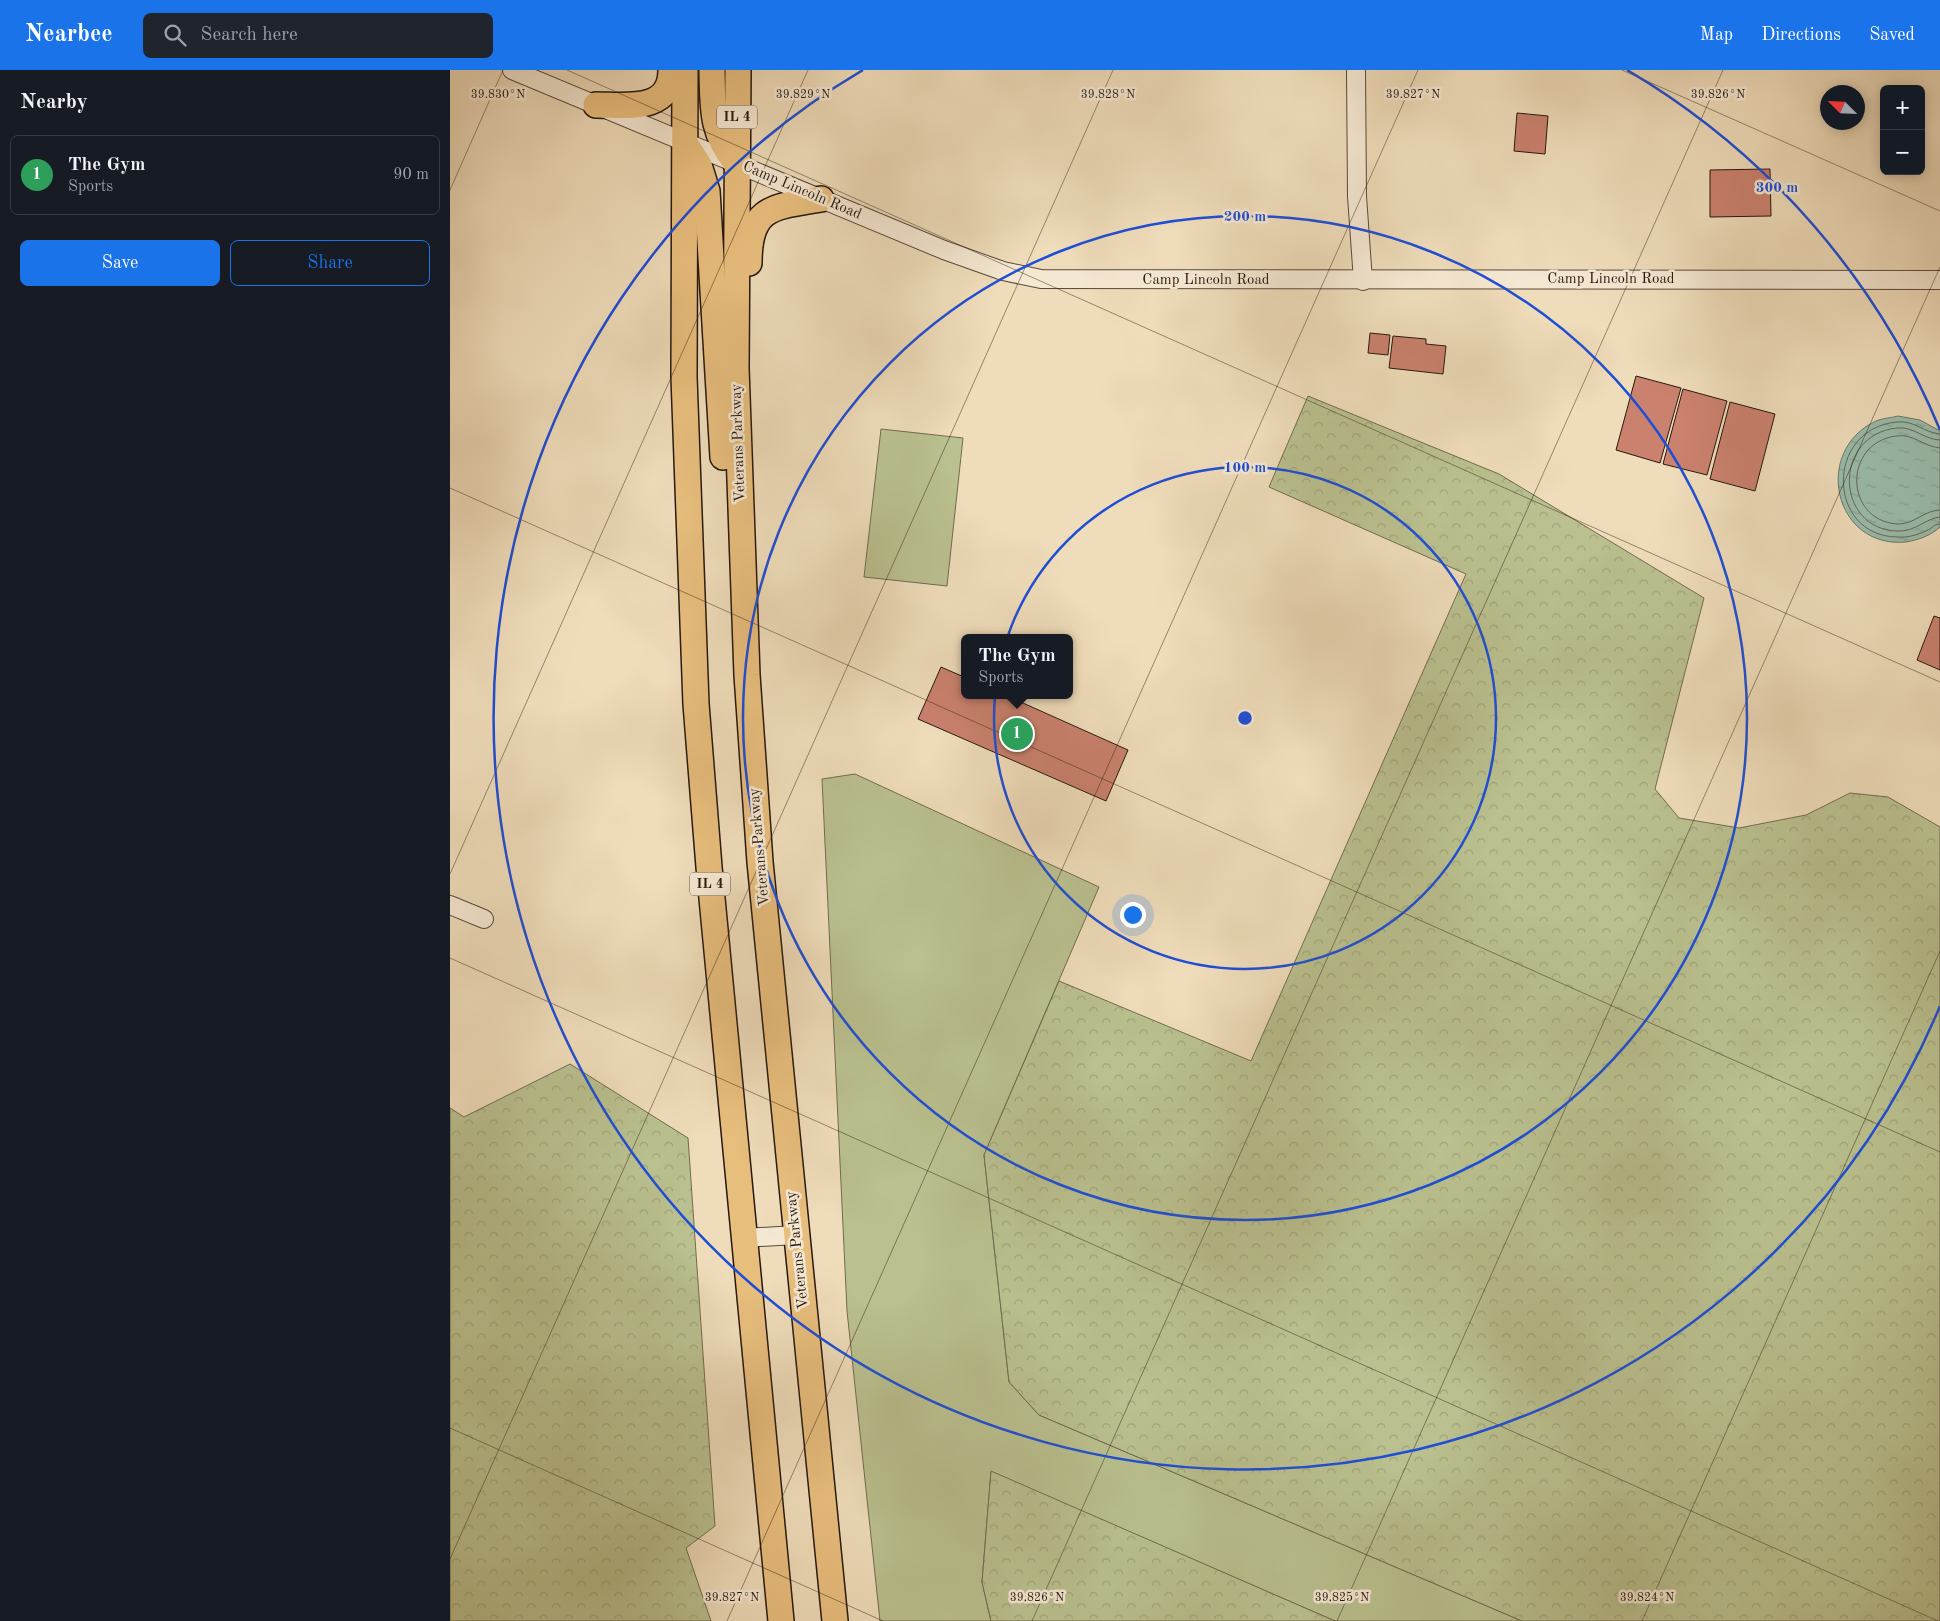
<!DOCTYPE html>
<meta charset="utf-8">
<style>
:root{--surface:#171b24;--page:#20242c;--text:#f1f3f6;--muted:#9ea1a6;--line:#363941;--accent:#1a73e8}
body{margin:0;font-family:"Old Standard TT",serif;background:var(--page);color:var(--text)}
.controls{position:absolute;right:15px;top:15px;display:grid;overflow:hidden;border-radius:8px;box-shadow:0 2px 12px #0003}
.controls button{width:45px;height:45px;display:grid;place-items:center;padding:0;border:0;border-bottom:1px solid var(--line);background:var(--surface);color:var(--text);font:25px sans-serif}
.compass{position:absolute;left:1370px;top:15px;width:45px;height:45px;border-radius:50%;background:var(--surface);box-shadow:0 2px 12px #0003;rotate:294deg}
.you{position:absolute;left:682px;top:844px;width:18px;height:18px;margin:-12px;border:4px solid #fff;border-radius:50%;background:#1a73e8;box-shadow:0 0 0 8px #1a73e833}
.badge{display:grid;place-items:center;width:32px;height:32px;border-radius:50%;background:var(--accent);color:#fff;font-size:16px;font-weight:700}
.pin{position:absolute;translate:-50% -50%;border:2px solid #fff;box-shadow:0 1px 5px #0006}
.popup{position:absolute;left:511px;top:564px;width:112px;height:65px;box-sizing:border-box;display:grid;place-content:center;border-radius:8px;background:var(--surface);filter:drop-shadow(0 1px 4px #0005);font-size:16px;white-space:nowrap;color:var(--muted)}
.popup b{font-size:19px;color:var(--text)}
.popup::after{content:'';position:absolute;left:50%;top:100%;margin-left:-10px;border:10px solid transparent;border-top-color:var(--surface)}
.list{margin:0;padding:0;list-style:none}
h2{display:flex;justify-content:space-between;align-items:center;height:65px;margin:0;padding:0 20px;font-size:21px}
h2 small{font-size:16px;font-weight:400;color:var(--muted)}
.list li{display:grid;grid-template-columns:32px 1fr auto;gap:15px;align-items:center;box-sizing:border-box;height:80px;margin:0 10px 10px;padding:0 10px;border:1px solid var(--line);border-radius:8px}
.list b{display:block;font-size:19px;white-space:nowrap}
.list p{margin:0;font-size:16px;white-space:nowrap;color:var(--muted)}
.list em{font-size:16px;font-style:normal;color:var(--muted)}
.actions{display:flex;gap:10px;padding:15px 20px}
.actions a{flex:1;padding:11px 0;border:1px solid var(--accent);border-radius:8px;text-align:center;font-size:18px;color:var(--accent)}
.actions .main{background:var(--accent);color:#fff}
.icon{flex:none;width:28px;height:28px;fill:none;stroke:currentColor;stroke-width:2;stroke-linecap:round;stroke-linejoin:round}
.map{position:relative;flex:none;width:1490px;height:1551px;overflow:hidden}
header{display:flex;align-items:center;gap:30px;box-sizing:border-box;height:70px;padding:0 25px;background:var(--accent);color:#fff}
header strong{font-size:24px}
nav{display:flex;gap:28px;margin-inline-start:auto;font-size:18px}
.search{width:350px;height:45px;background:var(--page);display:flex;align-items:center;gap:12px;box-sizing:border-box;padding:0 18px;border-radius:8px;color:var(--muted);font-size:19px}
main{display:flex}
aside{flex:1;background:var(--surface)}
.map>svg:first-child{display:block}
.green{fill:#bac08f;stroke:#706c4f}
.forest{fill:url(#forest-crowns);stroke:#706c4f}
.water{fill:url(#water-ripples);stroke:#6c7a6d}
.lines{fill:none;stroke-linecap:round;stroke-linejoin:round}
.shore{stroke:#606a5d;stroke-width:1}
.building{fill:#ca816e;stroke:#27180f}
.minor-casing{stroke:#59493a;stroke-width:20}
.highway-casing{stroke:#27180f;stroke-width:28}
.minor{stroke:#f5e8d2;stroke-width:18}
.highway{stroke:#e8be7d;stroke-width:25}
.ticks{fill:none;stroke:#27180f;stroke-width:1;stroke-opacity:0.45}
.ring{fill:none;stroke:#1d4ed8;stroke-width:2.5}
.labels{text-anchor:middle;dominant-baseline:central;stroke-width:5;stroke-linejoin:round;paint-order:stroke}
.shield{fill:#f5e8d2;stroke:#65564a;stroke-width:1}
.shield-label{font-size:14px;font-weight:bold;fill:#27180f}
.street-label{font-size:15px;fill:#27180f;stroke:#f5e8d2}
.ticks-label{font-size:12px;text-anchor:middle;fill:#27180f;stroke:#f5e8d2;stroke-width:5;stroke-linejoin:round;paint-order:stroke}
.centre{fill:#1d4ed8;stroke:#f5e8d2;stroke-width:2.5}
.ring-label{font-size:15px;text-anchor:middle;font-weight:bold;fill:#1d4ed8;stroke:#f5e8d2;stroke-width:5;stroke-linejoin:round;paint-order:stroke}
</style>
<header>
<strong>Nearbee</strong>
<div class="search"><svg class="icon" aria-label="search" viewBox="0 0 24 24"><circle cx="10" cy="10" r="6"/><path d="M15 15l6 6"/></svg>Search here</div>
<nav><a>Map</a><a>Directions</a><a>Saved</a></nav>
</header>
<main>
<aside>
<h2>Nearby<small></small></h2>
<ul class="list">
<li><span class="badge" style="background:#2e9e5b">1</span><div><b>The Gym</b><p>Sports</p></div><em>90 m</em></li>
</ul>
<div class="actions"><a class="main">Save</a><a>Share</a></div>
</aside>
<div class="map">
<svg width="1490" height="1551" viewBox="0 0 1490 1551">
<defs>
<pattern id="forest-crowns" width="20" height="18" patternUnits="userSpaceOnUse" patternTransform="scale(1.25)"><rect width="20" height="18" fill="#bac08f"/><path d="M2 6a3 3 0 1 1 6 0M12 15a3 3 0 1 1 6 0" fill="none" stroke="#a0a47a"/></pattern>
<pattern id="water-ripples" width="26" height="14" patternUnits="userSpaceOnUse" patternTransform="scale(1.25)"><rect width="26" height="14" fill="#9abcab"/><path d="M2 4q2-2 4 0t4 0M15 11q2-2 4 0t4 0" fill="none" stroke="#85a192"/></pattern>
</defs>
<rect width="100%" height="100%" fill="#efdcba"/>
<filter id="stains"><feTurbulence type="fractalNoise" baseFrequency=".004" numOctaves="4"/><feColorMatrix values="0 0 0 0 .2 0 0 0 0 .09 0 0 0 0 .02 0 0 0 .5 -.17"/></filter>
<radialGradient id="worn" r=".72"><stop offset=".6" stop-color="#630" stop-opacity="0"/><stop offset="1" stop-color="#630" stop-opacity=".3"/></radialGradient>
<g class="green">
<polygon points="431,359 513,368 497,516 414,507"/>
<polygon points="405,704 649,817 534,1085 559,1312 589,1345 1072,1551 885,1551 541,1402 532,1512 541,1551 430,1551 397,1241 372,709"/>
</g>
<g class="forest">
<polygon points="858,326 1049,404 1254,528 1205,719 1229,748 1289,758 1356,745 1400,723 1438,727 1490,757 1490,1551 1072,1551 589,1345 559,1312 534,1085 609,911 801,991 1016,504 819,417"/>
<polygon points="120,994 238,1068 265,1456 236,1478 261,1551 0,1551 0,1038 14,1047"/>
<polygon points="541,1401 885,1551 541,1551 532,1512"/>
</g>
<path class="water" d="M1448 346 1470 350 1490 361V457C1480 466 1468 470 1456 472 1384 479 1362 381 1426 351 1433 348 1441 348 1448 346Z"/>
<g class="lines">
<g class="shore">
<path d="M1490 364C1475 363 1464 350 1447 352 1374 359 1377 466 1447 467 1459 468 1470 464 1480 459 1484 456 1485 454 1490 454"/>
<path d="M1490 370C1475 370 1463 356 1447 358 1382 365 1385 459 1447 461 1466 462 1476 448 1490 447"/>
<path d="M1490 378C1474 377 1463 363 1446 366 1393 373 1394 450 1447 454 1464 455 1474 440 1490 440"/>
</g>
</g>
<g class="building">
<polygon points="1067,43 1098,46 1095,84 1064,81"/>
<polygon points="1320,99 1321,146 1260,147 1260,100"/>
<polygon points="920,263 940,265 938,285 918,283"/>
<polygon points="943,266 976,269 976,274 996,276 993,304 939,298"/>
<polygon points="1186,306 1231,318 1210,393 1166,380"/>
<polygon points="1233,319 1277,331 1257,405 1213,394"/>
<polygon points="1280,332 1325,344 1305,421 1260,409"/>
<polygon points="1484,546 1490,548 1490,600 1467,590"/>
<polygon points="491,597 514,607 514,625 555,625 678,680 656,731 468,649"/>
</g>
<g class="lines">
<defs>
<g id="minor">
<polyline points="62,0 494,180 553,201 591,209 1490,210"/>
<polyline points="906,0 907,126 913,211"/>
<polyline points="0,835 34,849"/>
<polyline points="293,1168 346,1165"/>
</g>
<g id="highway">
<polyline points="235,0 234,307 246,634 259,797 331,1551"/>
<path d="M262 0C263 38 261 62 286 93"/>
<polyline points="288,0 286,298 297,605 310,792 385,1551"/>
<path d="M146 35C175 35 221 43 221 0"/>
<polyline points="235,73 249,95 257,121 273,387"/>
<path d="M299 193C299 136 323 137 371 129"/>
</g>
</defs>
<use href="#minor" class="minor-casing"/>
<use href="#highway" class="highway-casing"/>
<use href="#minor" class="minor"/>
<use href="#highway" class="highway"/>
</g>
<path class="ticks" d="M117 0 1490 612M1172 0 1490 141M0 120 53 0M0 418 1490 1082M0 804 358 0M0 888 1488 1551M0 1358 433 1551M0 1489 663 0M277 1551 968 0M582 1551 1273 0M887 1551 1490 197M1192 1551 1490 881"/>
<g class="ring">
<circle cx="795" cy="648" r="251"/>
<circle cx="795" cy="648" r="502"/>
<path d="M1490 936A752 752 0 1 1 413 0M1177 0A752 752 0 0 1 1490 360"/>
</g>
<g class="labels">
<g class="shield">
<rect x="267" y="35.5" width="40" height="23" rx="4"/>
<rect x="240" y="802.5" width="40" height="23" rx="4"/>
</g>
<g class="shield-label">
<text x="287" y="47">IL 4</text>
<text x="260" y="814">IL 4</text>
</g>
<g class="street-label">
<text transform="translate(352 121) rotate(23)">Camp Lincoln Road</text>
<text x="1161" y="209">Camp Lincoln Road</text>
<text x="756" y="210">Camp Lincoln Road</text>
<text transform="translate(289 373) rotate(-92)">Veterans Parkway</text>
<text transform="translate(310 777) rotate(-95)">Veterans Parkway</text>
<text transform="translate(348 1180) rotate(-96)">Veterans Parkway</text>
</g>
</g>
<g class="ticks-label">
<text x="48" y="28">39.830°N</text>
<text x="353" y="28">39.829°N</text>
<text x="658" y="28">39.828°N</text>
<text x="963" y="28">39.827°N</text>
<text x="1268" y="28">39.826°N</text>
<text x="282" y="1531">39.827°N</text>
<text x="587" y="1531">39.826°N</text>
<text x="892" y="1531">39.825°N</text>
<text x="1197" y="1531">39.824°N</text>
</g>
<circle cx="795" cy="648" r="8" class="centre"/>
<g class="ring-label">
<text x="1327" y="122">300 m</text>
<text x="795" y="151">200 m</text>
<text x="795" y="402">100 m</text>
</g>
<rect width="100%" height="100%" filter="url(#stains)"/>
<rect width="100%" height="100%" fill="url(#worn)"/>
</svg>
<div class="controls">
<button>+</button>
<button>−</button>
</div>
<svg class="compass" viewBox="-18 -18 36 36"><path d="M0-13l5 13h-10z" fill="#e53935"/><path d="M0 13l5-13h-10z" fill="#9ea1a6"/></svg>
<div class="you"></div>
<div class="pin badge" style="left:567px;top:664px;background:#2e9e5b">1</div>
<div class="popup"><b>The Gym</b>Sports</div>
</div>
</main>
